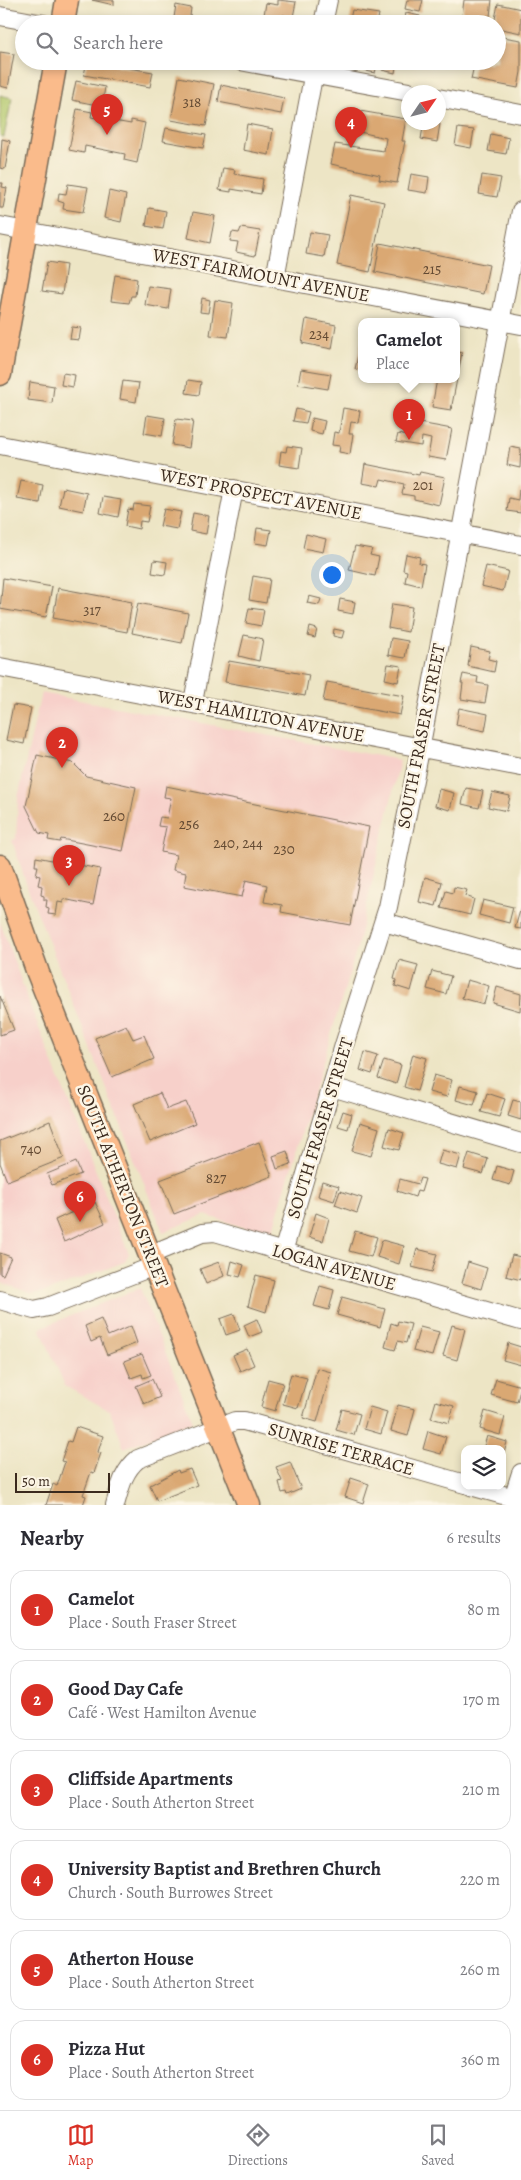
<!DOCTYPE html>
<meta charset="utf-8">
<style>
:root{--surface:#fff;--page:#f2f2f3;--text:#2b2b33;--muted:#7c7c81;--line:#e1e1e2;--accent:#d93025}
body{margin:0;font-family:Alegreya,serif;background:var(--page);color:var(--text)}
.controls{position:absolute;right:15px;bottom:15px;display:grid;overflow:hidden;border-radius:10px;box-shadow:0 2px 8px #0003}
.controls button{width:45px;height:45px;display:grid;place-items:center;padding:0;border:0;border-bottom:1px solid var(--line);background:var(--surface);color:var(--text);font:25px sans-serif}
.compass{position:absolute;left:401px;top:85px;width:45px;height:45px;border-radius:50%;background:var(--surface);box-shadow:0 2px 8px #0003;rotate:55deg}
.scale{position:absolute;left:15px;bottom:12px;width:95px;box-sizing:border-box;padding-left:5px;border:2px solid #3b2a1e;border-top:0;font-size:14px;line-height:18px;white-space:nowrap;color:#3b2a1e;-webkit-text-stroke:4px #fcf5e5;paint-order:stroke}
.you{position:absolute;left:331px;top:574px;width:18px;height:18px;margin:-12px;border:4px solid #fff;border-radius:50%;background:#1a73e8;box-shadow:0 0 0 8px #1a73e833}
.badge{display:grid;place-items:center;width:32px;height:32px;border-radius:50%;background:var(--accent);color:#fff;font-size:16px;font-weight:700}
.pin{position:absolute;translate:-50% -41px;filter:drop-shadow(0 1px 2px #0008)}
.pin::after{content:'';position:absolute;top:26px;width:18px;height:15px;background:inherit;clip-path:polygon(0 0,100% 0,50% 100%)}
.popup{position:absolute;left:358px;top:318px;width:102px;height:65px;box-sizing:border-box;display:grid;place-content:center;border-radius:10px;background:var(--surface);filter:drop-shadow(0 1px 4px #0005);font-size:16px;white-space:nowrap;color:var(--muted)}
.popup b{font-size:19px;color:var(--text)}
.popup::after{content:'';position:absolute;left:50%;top:100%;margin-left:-10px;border:10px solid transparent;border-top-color:var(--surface)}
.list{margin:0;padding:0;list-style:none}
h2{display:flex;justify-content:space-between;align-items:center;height:65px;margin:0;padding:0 20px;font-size:21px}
h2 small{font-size:16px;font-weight:400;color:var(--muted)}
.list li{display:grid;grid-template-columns:32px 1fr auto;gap:15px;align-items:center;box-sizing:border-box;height:80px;margin:0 10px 10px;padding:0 10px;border:1px solid var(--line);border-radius:15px}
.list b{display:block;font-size:19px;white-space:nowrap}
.list p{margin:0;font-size:16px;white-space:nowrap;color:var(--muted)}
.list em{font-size:16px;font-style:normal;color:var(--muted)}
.icon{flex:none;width:28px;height:28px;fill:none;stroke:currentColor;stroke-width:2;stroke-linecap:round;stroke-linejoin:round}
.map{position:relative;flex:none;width:521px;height:1505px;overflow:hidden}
.search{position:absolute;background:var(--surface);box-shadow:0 2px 8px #0003;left:15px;right:15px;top:15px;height:55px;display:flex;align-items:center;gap:12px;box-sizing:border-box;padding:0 18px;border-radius:28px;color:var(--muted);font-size:19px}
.sheet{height:605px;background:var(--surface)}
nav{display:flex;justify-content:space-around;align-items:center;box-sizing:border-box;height:70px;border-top:1px solid var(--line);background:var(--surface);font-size:14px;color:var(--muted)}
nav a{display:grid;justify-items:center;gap:2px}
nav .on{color:var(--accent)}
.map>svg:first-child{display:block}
.built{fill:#f7d0ca}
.green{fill:#b2c86c;stroke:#767945}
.building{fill:#daa873}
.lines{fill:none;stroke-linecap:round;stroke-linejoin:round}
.minor-casing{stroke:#796b58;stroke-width:20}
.major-casing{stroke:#796b58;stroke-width:25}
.minor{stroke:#fff;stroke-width:18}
.major{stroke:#fabb8b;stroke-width:22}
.labels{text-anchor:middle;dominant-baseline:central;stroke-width:5;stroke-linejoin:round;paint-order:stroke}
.number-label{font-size:15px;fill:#634a33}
.street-label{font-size:18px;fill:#3b2a1e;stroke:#fcf5e5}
</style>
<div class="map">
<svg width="521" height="1505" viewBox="0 0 521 1505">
<rect width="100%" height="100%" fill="#fcf5e5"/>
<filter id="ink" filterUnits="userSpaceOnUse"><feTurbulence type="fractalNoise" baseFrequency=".02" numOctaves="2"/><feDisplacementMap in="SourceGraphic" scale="10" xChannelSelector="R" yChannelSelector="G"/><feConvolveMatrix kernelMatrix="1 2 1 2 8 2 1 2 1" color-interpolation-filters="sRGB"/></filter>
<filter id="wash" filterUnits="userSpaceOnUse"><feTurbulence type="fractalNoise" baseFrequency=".0096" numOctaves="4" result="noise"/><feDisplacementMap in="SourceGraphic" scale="20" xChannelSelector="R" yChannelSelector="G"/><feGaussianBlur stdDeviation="1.12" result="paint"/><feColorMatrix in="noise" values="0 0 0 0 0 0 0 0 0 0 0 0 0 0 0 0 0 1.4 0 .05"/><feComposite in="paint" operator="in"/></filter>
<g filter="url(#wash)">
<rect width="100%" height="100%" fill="#ede5c5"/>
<g class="built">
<polygon points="41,693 400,760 357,948 271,1236 205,1215 163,1232 27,886 12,840 16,839 18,798"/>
<polygon points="0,922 31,1008 129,1254 124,1262 49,1291 33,1294 0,1282"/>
<polygon points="140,1288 193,1422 124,1448 110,1411 65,1386 40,1328"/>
</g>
<polygon class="green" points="0,95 12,98 4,137 0,136"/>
<g id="blocks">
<g class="building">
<polygon points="92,0 114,0 114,5"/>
<polygon points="278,0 296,2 293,17 283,15 282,19 264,15 266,3 278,5"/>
<polygon points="407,0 423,0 420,12 405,9"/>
<polygon points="464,0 492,0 489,24 461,24"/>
<polygon points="498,4 521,9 521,33 497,28 497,24 494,24"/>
<polygon points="176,5 191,8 189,24 173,24"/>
<polygon points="352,10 379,14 377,24 349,24"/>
<polygon points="406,13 420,16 419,24 404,22"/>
<polygon points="497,36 521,40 521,72 518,88 471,79 475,61 491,64 492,61 497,61"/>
<polygon points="0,52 14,54 8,88 0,86"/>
<polygon points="87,61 153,72 150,87 84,75"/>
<polygon points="350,61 378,61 375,73 366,71 367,67 349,64"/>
<polygon points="383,61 397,61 395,73 382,70"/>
<polygon points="179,77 214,84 206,126 171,120"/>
<polygon points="76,81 105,87 102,106 72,100"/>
<polygon points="221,85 284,98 281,114 218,102"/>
<polygon points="77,109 92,112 91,117 131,124 131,120 145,123 137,163 124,160 125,154 85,146 84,153 69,150"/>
<polygon points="360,111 406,119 402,141 405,141 397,183 379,180 380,175 331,164 335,144 384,151 386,138 351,130 354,114 360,115"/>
<polygon points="424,122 440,124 437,142 421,139"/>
<polygon points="247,124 273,129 269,155 243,150"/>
<polygon points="166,128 206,135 203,148 163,141"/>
<polygon points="458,128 474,130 471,148 455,145"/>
<polygon points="491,134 509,138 506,154 488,151"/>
<polygon points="2,139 10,141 5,169 0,168"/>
<polygon points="223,168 235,170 234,174 263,179 261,194 231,189 231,192 219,190"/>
<polygon points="411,174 429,177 427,193 408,190"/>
<polygon points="482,175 501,178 497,197 479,194"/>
<polygon points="0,183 3,183 2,187 7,188 3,208 0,208"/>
<polygon points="68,184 88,187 83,212 63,209 64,203 58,201 59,193 66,194"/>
<polygon points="109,191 126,195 121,222 104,218"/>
<polygon points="351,195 384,202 370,272 337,265"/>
<polygon points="149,208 166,211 163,229 146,226"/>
<polygon points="193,212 215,216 210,243 188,238"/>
<polygon points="241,228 260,231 255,256 236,252 238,242 230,241 232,232 239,233"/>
<polygon points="310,232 328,235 324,257 306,254"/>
<polygon points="380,243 489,265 483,294 375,272"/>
<polygon points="47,262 66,265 62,294 42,291"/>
<polygon points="115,275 137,279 135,296 131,296 129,303 111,301"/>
<polygon points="148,286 171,289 168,309 145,305"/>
<polygon points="202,298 210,300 208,313 200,312"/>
<polygon points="215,300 233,303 228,337 210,335"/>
<polygon points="306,319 336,325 332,349 302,343"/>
<polygon points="72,327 81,328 79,340 70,339"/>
<polygon points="361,343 362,343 362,370 355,369"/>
<polygon points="456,352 462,353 457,378 456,378"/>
<polygon points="301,369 331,374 328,389 298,384"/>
<polygon points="63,373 75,375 73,387 61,385"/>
<polygon points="437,379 457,379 451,410 432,407"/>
<polygon points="188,380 201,382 199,395 186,393"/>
<polygon points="123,381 139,383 136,402 120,399"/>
<polygon points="30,382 54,386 52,403 28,400"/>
<polygon points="343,408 360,411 358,423 351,422 349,434 353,434 350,454 339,452 340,446 332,445 334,432 339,433"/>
<polygon points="296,409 309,412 306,423 293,421"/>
<polygon points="147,415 165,418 162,436 144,433"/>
<polygon points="312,418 325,421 322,434 310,431"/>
<polygon points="176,419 193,421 189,448 172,445"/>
<polygon points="414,422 452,429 446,460 428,457 431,439 422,437 421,446 396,442 398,434 411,437"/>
<polygon points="287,446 302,448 299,468 279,465 281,451 286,452"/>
<polygon points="510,447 521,449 520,468 507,465"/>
<polygon points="365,464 419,475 420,472 445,477 439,505 414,499 414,496 402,494 404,484 381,479 379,486 362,483"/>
<polygon points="21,481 43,485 40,503 17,499"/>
<polygon points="63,488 87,493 83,511 59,506"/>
<polygon points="519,489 521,489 521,513 507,511 509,498 518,500"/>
<polygon points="103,497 121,500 118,517 100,513"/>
<polygon points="134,504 150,506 147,522 140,521 139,529 125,526 128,509 133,510"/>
<polygon points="164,509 181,512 177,529 160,526"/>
<polygon points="193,513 209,516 206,534 190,531"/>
<polygon points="257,528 271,530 268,545 255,543"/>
<polygon points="306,534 326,539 323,552 303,548"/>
<polygon points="355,546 372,549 370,555 379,557 375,576 349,570"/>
<polygon points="406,554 420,557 419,563 425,564 421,586 405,582 407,571 403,570"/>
<polygon points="154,560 167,562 165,575 152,573"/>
<polygon points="486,566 508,571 503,591 481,586"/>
<polygon points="253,576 270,579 266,603 249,600"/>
<polygon points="3,578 52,587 46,617 0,609"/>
<polygon points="58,588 132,602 127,632 53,618"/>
<polygon points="309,596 321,599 319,605 307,603"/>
<polygon points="340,599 355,602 353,614 338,611"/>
<polygon points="138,603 188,613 182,643 132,633"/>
<polygon points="392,604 412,607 408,632 388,628"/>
<polygon points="249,608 264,610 261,626 246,623"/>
<polygon points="310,627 317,629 315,638 308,636"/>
<polygon points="334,629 344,631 342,638 333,636"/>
<polygon points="244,635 263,639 259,661 239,656"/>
<polygon points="391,638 408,641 405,658 388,655"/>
<polygon points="471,647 490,651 488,659 496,661 494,672 468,666"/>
<polygon points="229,661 309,675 305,696 225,682"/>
<polygon points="388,664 401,666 398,682 385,679"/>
<polygon points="463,674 478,677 477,683 488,685 485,703 461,699 463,683 461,683"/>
<polygon points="327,682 404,696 400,715 323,701"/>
<polygon points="13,705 31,708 24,744 6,740"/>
<polygon points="459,708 488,714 485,731 456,725"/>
<polygon points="37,755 73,763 86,776 136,787 123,851 61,839 60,842 48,840 49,835 39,833 26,806"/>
<polygon points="166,786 369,827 350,925 281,912 282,905 264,902 267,885 246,880 242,897 184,886 186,873 173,870 176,855 161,852 166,827 158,826 160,817 167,818 171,798 164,797"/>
<polygon points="466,788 483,791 479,808 462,804"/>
<polygon points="439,789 454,793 450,810 435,806"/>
<polygon points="492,792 510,796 507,811 488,807"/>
<polygon points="36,857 100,869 93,905 63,899 63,903 58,902 56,915 48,914 49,908 46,907 47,900 44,900 44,896 41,895 42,886 38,885 40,876 36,875 38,866 35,866"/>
<polygon points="425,877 442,882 436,906 419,902"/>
<polygon points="454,887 467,890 465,896 474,899 470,915 441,908 446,891 453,893"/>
<polygon points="483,900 513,907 509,923 479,915"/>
<polygon points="521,907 521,929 515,928"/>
<polygon points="399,960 418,965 411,991 395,986 396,980 394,979"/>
<polygon points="432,971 451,976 446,994 427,989"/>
<polygon points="467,980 489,986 484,1004 462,998"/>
<polygon points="497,987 521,994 520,1011 493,1003"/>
<polygon points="0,996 14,1030 0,1035"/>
<polygon points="126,1025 133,1039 144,1035 154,1059 112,1077 95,1038"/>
<polygon points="365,1052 378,1056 372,1074 360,1070"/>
<polygon points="413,1054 427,1058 417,1091 404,1087"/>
<polygon points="384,1060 401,1065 396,1084 378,1078"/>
<polygon points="434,1075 452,1080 447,1097 429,1092"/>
<polygon points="460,1086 478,1091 474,1105 456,1100"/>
<polygon points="160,1093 167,1109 186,1102 195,1123 150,1142 134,1104"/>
<polygon points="487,1093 505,1099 499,1117 481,1112"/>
<polygon points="513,1100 521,1102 521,1120 508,1116"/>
<polygon points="343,1111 352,1114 348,1129 338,1126"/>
<polygon points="50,1121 64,1158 7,1181 0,1163 0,1141"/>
<polygon points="360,1122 379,1128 371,1156 352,1151"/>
<polygon points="389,1128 404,1133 399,1150 384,1146"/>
<polygon points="259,1142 272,1176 174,1214 160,1180"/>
<polygon points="442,1150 461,1155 457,1169 438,1164"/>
<polygon points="287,1151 291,1164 277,1169 273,1156"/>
<polygon points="469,1153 488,1159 483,1174 464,1169"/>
<polygon points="76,1162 81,1174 52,1185 47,1174"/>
<polygon points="497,1166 514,1171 510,1185 493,1180"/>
<polygon points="420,1178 425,1179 421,1192 417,1191 415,1197 397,1191 400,1179 418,1184"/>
<polygon points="322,1181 339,1186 334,1201 318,1196"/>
<polygon points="340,1191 362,1198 357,1213 335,1205"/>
<polygon points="95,1202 105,1223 64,1242 55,1220"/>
<polygon points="316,1213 329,1218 323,1241 309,1237"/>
<polygon points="355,1231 377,1237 371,1257 349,1251"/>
<polygon points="382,1240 404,1246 399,1264 377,1257"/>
<polygon points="417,1249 437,1254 432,1272 412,1267"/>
<polygon points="0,1253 11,1257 3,1275 0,1274"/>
<polygon points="512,1255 521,1257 521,1280 506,1276"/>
<polygon points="232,1261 244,1265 240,1277 229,1274"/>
<polygon points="219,1262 224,1276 206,1284 200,1269"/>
<polygon points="468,1262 487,1268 481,1289 462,1283"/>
<polygon points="256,1275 274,1280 266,1312 248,1306"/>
<polygon points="320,1286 334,1290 329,1310 314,1306"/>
<polygon points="342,1297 385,1309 380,1327 337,1315"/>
<polygon points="234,1314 240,1330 226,1335 220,1319"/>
<polygon points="101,1319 108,1336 131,1326 137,1343 107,1355 100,1338 91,1342 85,1326"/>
<polygon points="257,1319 262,1332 249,1337 244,1325"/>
<polygon points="398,1321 411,1324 406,1343 398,1341 395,1350 385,1347 391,1323 397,1325"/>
<polygon points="452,1325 465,1329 457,1360 443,1356"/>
<polygon points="420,1327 439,1332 432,1356 413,1351"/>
<polygon points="508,1343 521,1347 521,1365 503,1360"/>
<polygon points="247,1349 254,1365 240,1371 233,1355"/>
<polygon points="142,1354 151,1375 143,1378 142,1374 131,1378 124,1361"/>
<polygon points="317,1368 331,1372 317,1422 303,1418"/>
<polygon points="291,1374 307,1378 298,1408 283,1404"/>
<polygon points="152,1379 160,1397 144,1404 136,1386"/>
<polygon points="268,1379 283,1383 275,1411 261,1407"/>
<polygon points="496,1379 521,1386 517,1402 491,1395"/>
<polygon points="436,1401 454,1406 449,1423 431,1418"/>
<polygon points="398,1405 415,1409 408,1436 391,1431"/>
<polygon points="370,1407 387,1412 381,1434 364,1429"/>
<polygon points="342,1409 360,1414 354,1435 336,1430"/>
<polygon points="485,1411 505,1417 500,1435 480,1429"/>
<polygon points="76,1427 103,1436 98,1452 101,1453 94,1473 91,1472 83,1495 86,1496 83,1505 46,1505 53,1484 57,1486 65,1462 61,1461 68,1441 71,1442"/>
<polygon points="428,1431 446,1437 441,1454 423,1449"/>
<polygon points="487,1436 507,1442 503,1457 502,1449 483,1449"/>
<polygon points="290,1462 301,1489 287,1495 286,1492 282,1493 279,1482 282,1481 276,1467"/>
<polygon points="190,1469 197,1485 157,1501 150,1485 178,1470 179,1473"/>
<polygon points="351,1478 369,1484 363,1503 345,1497"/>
</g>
</g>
</g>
<g filter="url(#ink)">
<use href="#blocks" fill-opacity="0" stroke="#796b58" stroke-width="1"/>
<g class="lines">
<defs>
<g id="minor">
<polyline points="0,16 44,24"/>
<polyline points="323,24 328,0"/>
<polyline points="240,61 409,92"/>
<polyline points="438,98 521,114"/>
<polyline points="0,226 521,325"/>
<polyline points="275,278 316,61"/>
<polyline points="0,445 521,545"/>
<polyline points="0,667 521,767"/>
<polyline points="193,702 234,489"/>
<polyline points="384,922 521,960"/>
<polyline points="332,1087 521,1143"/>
<polyline points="283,1252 344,1045 388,907 418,760 521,211"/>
<polyline points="149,1255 202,1233 215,1232 521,1321"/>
<polyline points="0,1300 34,1310 48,1307 154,1266"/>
<polyline points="471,1486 521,1500"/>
<polyline points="513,1498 521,1473"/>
<path d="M115 1505C120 1488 123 1471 138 1459L235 1421H244L284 1432 465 1484"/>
</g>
<g id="major">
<polyline points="63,24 67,0"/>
<polyline points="0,374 56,61"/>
<polyline points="0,866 38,973 249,1505"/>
</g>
</defs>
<use href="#minor" class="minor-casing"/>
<use href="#major" class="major-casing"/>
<use href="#minor" class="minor"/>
<use href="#major" class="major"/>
</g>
</g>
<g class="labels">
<g class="number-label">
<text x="192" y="102">318</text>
<text x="432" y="269">215</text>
<text x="319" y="334">234</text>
<text x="423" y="485">201</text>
<text x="92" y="610">317</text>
<text x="114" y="816">260</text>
<text x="189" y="824">256</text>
<text x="238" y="843">240, 244</text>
<text x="284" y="849">230</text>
<text x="31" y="1149">740</text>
<text x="216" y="1178">827</text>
</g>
<g class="street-label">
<text transform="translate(261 275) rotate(11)">WEST FAIRMOUNT AVENUE</text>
<text transform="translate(261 494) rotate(11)">WEST PROSPECT AVENUE</text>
<text transform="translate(261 716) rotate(11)">WEST HAMILTON AVENUE</text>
<text transform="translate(421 736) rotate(-79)">SOUTH FRASER STREET</text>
<text transform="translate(320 1128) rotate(-73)">SOUTH FRASER STREET</text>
<text transform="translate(123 1186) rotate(68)">SOUTH ATHERTON STREET</text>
<text transform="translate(334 1267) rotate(16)">LOGAN AVENUE</text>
<text transform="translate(341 1449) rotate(16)">SUNRISE TERRACE</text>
</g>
</g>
</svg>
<div class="controls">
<button><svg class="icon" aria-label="layers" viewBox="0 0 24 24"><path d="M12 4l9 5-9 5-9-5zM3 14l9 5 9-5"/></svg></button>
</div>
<svg class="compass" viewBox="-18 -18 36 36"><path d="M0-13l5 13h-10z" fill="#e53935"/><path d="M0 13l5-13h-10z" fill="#7c7c81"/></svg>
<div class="scale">50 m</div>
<div class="you"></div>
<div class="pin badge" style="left:409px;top:440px">1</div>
<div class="popup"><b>Camelot</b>Place</div>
<div class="pin badge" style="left:62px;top:768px">2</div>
<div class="pin badge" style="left:69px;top:886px">3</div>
<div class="pin badge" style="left:351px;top:148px">4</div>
<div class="pin badge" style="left:107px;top:135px">5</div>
<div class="pin badge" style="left:80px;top:1222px">6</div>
<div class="search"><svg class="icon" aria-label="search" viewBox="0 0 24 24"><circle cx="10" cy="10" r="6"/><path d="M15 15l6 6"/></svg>Search here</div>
</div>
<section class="sheet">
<h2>Nearby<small>6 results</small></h2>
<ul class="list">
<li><span class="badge">1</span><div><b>Camelot</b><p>Place · South Fraser Street</p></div><em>80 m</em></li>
<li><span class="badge">2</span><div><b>Good Day Cafe</b><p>Café · West Hamilton Avenue</p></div><em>170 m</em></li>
<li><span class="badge">3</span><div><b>Cliffside Apartments</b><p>Place · South Atherton Street</p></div><em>210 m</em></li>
<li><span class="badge">4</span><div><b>University Baptist and Brethren Church</b><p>Church · South Burrowes Street</p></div><em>220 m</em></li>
<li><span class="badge">5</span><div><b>Atherton House</b><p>Place · South Atherton Street</p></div><em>260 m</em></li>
<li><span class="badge">6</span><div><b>Pizza Hut</b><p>Place · South Atherton Street</p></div><em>360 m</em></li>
</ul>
</section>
<nav>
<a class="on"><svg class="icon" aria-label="map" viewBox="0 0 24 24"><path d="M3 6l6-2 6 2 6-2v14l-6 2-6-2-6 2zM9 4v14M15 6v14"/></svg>Map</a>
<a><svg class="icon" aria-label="directions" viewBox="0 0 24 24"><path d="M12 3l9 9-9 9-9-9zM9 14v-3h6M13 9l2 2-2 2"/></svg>Directions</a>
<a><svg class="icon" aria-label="saved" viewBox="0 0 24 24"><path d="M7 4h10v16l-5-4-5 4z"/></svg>Saved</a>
</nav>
